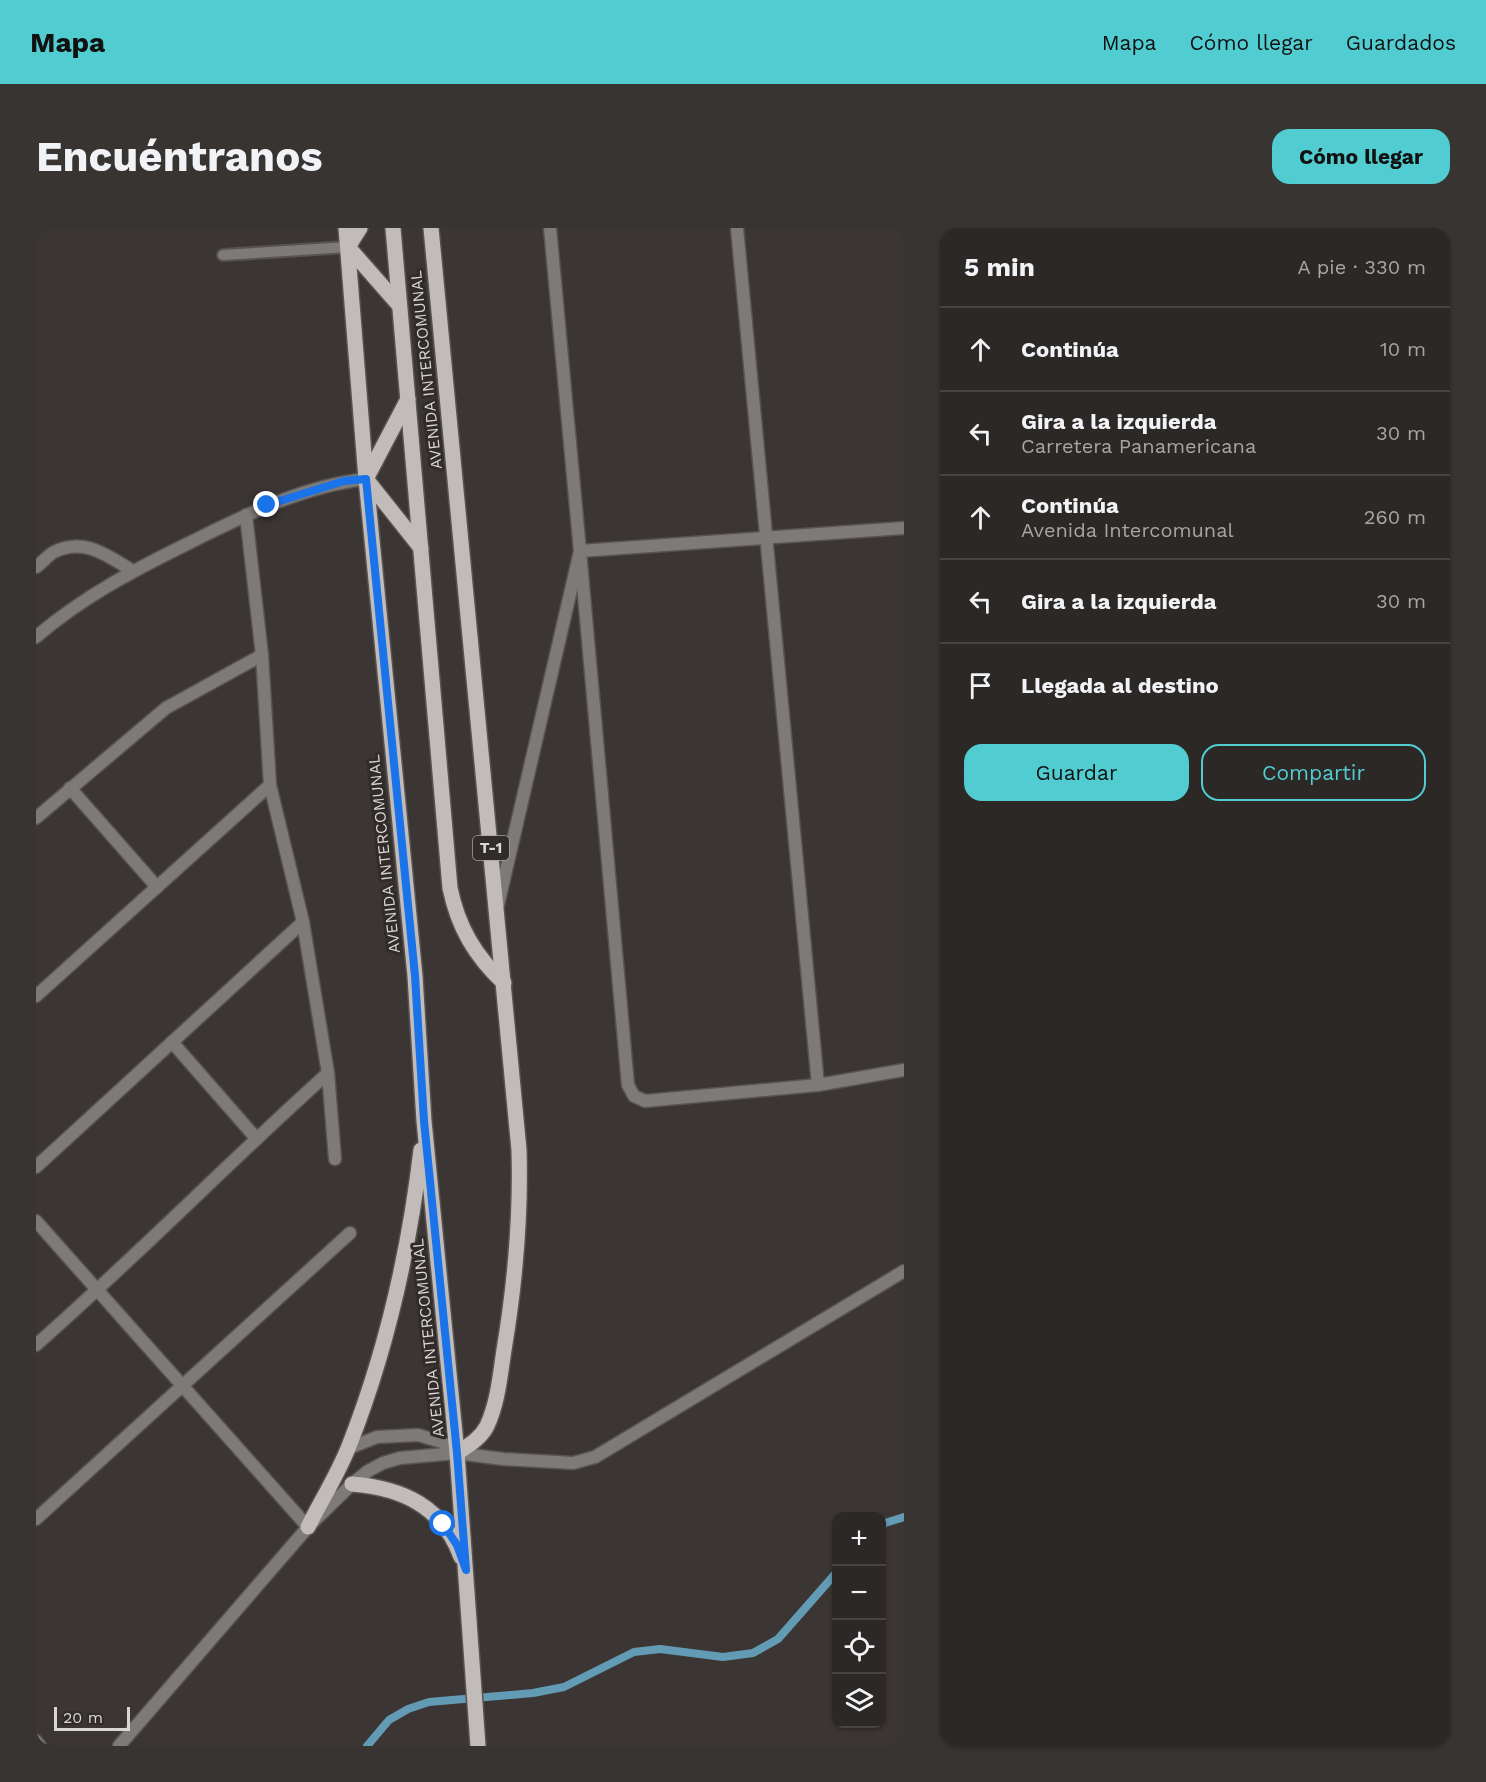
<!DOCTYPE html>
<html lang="es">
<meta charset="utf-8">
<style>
:root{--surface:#2c2826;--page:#383432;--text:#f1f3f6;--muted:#a6a6a7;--line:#484443;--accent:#51ccd1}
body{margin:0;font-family:"Work Sans",sans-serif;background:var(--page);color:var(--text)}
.controls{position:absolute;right:18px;bottom:18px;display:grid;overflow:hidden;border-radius:12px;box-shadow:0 2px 4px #0004}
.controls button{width:54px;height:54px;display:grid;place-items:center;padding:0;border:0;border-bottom:2px solid var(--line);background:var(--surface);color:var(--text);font:30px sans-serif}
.scale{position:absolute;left:18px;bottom:15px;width:76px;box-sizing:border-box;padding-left:6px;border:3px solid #d9d7d5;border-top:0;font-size:16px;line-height:21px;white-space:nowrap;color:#d9d7d5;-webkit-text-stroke:4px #312c29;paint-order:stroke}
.stop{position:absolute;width:18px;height:18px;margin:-14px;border:4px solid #1a73e8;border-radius:50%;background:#fff}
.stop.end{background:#1a73e8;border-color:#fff;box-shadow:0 2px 6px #0008}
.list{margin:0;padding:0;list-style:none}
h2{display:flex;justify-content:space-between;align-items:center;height:78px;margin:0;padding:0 24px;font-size:26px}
h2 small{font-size:20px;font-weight:400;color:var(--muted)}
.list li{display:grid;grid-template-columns:39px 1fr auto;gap:18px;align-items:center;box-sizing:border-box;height:84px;padding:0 24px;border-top:2px solid var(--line)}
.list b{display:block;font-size:22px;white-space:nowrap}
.list p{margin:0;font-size:20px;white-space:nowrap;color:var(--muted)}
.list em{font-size:20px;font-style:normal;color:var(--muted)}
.actions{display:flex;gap:12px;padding:18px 24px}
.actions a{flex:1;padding:14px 0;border:2px solid var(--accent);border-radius:18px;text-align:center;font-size:21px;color:var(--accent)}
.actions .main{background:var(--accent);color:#111}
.icon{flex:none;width:33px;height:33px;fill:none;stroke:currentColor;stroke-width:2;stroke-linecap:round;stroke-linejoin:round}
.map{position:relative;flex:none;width:868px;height:1518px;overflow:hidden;border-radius:18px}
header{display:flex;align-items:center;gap:36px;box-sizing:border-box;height:84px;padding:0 30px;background:var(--accent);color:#111}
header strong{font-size:28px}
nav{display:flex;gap:33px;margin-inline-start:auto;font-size:21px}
.intro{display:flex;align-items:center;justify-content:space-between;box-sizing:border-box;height:144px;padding:0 36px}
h1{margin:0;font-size:42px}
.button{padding:15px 27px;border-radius:18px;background:var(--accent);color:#111;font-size:21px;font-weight:700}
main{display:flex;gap:36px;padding:0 36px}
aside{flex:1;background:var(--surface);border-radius:18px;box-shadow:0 2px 4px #0004}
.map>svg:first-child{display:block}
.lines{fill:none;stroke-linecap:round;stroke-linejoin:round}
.stream{stroke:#639bb5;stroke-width:8}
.service-casing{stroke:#575350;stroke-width:14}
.minor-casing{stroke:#575350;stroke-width:15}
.primary-casing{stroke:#575350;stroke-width:18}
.service{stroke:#7d7a79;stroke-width:10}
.minor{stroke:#7d7a79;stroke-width:12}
.primary{stroke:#c1bbba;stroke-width:15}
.route{stroke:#1a73e8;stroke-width:8}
.labels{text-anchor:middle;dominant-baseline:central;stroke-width:6;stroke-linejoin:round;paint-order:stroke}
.shield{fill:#312c29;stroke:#a7a4a1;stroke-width:1.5}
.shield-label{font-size:15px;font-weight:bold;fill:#d9d7d5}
.street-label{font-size:16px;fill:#d9d7d5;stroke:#312c29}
</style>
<header>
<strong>Mapa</strong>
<nav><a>Mapa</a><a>Cómo llegar</a><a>Guardados</a></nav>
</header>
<div class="intro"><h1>Encuéntranos</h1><a class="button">Cómo llegar</a></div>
<main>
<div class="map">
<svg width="868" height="1518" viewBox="0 0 868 1518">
<rect width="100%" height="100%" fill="#3b3633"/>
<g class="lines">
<g class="stream">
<polyline points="846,1298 849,1295 868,1289"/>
<polyline points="331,1518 353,1492 372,1481 393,1474 497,1465 528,1459 598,1424 624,1421 687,1429 717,1425 742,1411 800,1345"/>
</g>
<defs>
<polyline id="service" points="187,27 312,19"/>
<g id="minor">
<polyline points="701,0 782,857"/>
<polyline points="210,287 226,427"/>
<polyline points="868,300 544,323 592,857 598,868 609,873 782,857 868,842"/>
<path d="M0 339C6 335 12 327 18 324 49 309 72 328 97 343"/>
<path d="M0 409C45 370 98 342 151 316 207 288 266 258 330 251"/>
<polyline points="34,560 121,659"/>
<polyline points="0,590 130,480 226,427 234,557 267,694 292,845 299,931"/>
<polyline points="462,677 544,323 514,0"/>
<polyline points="0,768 234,557"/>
<polyline points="136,814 220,910"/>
<polyline points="0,939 267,694"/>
<polyline points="0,993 272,1299"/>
<path d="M0 1117C100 1029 193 934 292 845"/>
<polyline points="313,1220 341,1209 382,1207 406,1214 421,1225"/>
<polyline points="0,1291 314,1005"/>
<polyline points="0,1513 4,1518"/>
<polyline points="83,1518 272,1299 316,1256 332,1243 347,1235 364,1230 421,1225 467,1231 537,1235 559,1229 868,1043"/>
</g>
<g id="primary">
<polyline points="310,0 330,251 379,748 388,893 421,1225 442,1518"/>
<polyline points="324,0 312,19 363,77"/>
<path d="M357 0 414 660C422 699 439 728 468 755"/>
<path d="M395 0 483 922C485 990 479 1056 468 1122 464 1148 462 1174 451 1198 444 1211 433 1217 421 1225"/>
<polyline points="372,171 330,251 385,320"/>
<path d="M316 1256C367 1260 407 1279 425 1329"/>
<path d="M272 1299C285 1273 302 1246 313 1218 350 1124 373 1023 385 922"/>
</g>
</defs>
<use href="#service" class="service-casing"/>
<use href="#minor" class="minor-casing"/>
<use href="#primary" class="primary-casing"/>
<use href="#service" class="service"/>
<use href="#minor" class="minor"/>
<use href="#primary" class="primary"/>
</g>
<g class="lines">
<polyline class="route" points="231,277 308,253 330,251 379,748 388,893 421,1225 430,1342 421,1317 407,1296"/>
</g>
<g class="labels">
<rect class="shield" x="437" y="608" width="36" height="24" rx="4.5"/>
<g class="shield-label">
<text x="455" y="620">T-1</text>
</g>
<g class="street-label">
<text transform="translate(390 142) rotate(-96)">AVENIDA INTERCOMUNAL</text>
<text transform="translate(348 626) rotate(-96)">AVENIDA INTERCOMUNAL</text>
<text transform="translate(392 1110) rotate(-96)">AVENIDA INTERCOMUNAL</text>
</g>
</g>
</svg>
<div class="controls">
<button>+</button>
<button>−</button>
<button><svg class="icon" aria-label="locate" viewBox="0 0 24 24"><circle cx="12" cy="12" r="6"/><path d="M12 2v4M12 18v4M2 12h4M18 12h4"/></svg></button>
<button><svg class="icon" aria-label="layers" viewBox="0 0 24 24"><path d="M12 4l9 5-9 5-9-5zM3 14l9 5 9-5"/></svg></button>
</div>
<div class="scale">20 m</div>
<div class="stop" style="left:407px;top:1296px"></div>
<div class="stop end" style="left:231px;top:277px"></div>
</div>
<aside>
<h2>5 min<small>A pie · 330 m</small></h2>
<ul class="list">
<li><svg class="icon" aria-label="ahead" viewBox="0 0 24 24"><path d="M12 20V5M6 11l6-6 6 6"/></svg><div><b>Continúa</b></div><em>10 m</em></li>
<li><svg class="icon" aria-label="left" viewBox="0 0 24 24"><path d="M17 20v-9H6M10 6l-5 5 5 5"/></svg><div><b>Gira a la izquierda</b><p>Carretera Panamericana</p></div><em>30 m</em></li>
<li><svg class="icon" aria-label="ahead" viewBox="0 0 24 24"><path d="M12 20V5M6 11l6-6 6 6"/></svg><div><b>Continúa</b><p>Avenida Intercomunal</p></div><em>260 m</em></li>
<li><svg class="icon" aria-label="left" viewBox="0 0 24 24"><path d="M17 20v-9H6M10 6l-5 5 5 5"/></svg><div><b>Gira a la izquierda</b></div><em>30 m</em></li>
<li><svg class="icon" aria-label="arrive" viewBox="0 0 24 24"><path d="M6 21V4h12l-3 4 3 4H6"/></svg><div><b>Llegada al destino</b></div></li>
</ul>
<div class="actions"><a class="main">Guardar</a><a>Compartir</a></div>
</aside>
</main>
